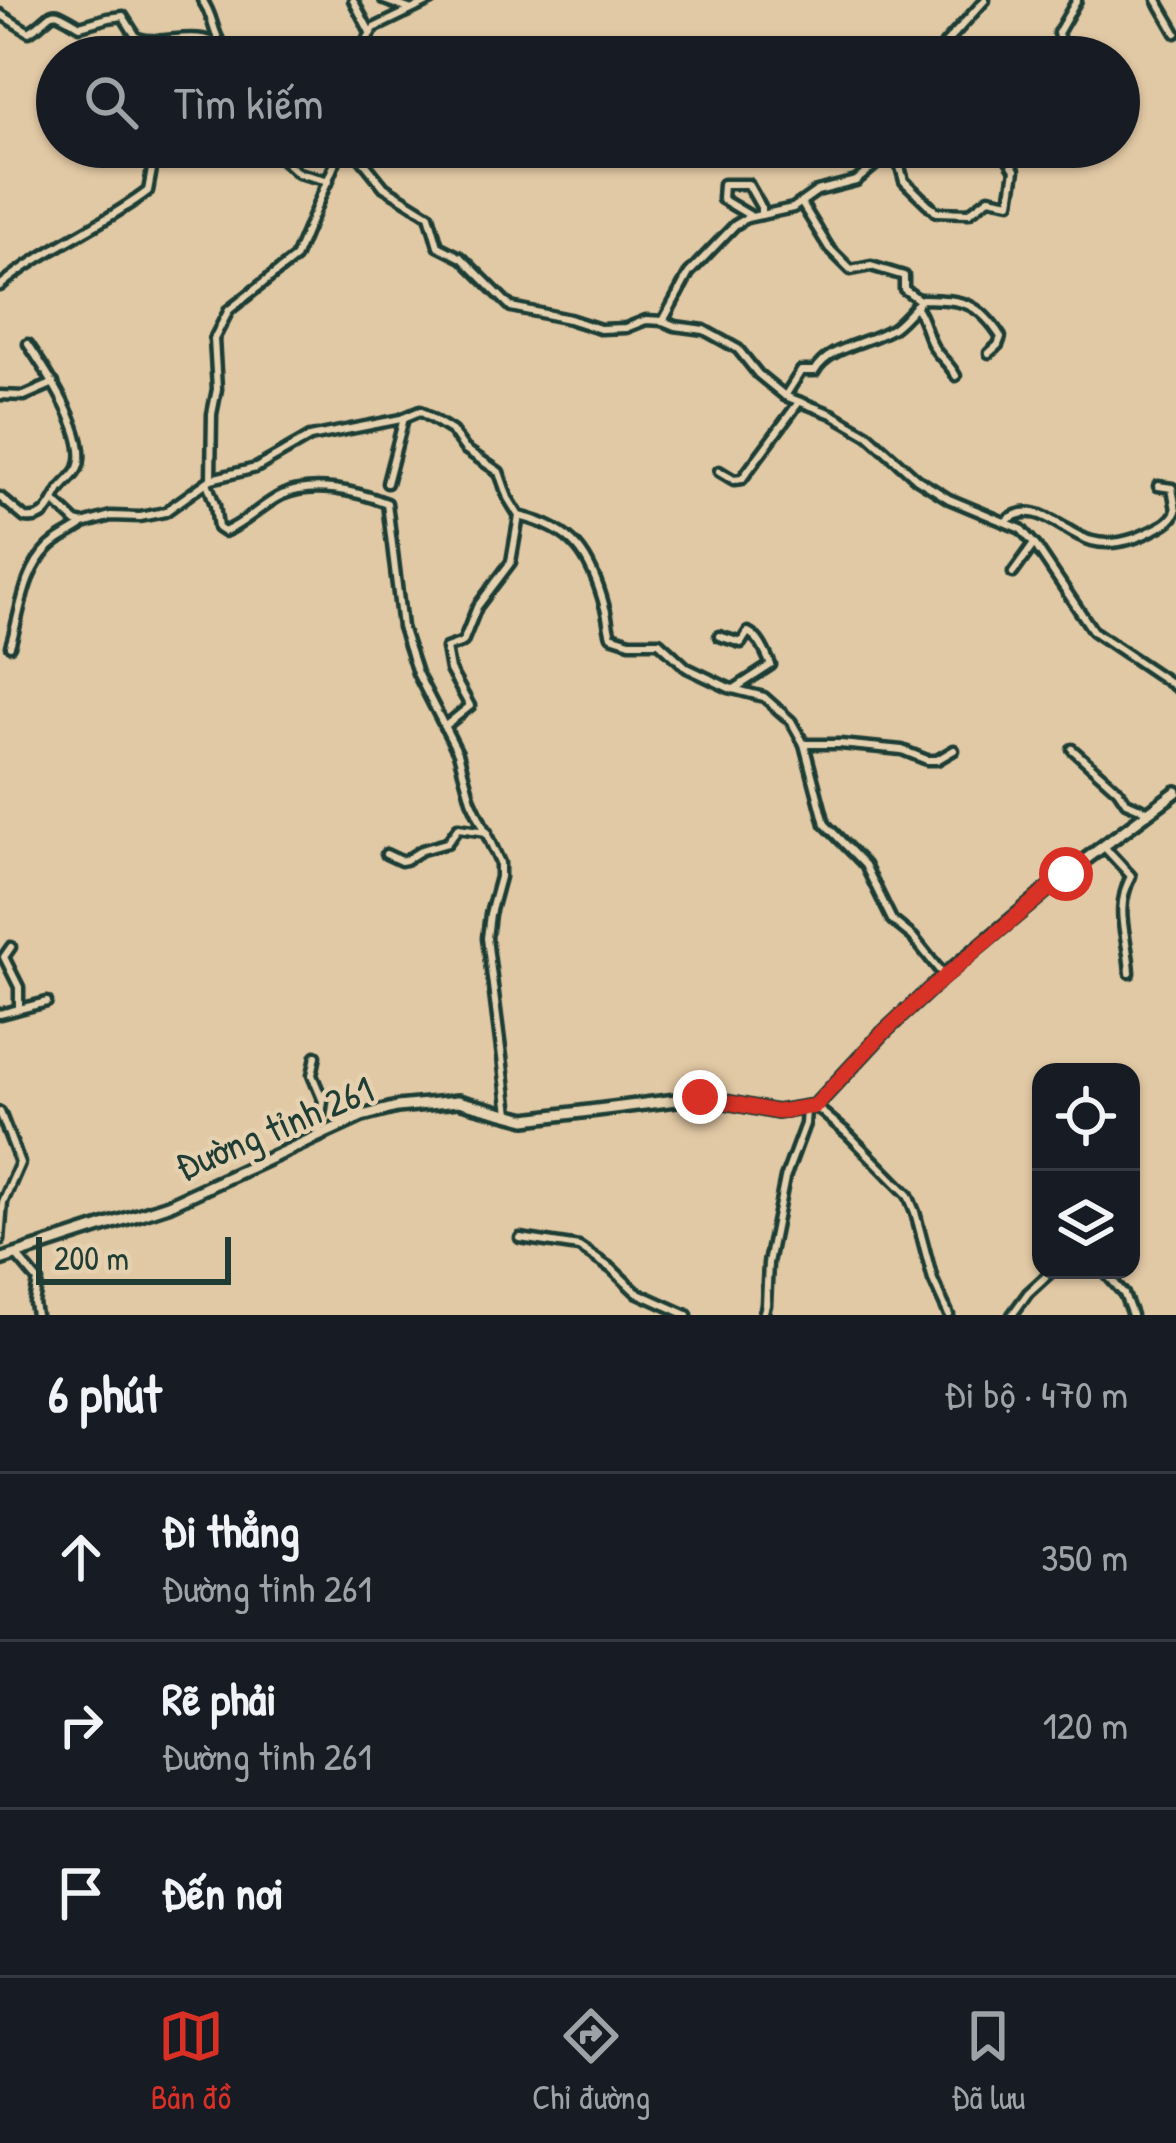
<!DOCTYPE html>
<html lang="vi">
<meta charset="utf-8">
<style>
:root{--surface:#171b24;--page:#242831;--text:#f1f3f6;--muted:#9ea1a6;--line:#363941;--accent:#d93025}
body{margin:0;font-family:"Patrick Hand",sans-serif;background:var(--page);color:var(--text)}
.controls{position:absolute;right:36px;bottom:36px;display:grid;overflow:hidden;border-radius:24px;box-shadow:0 3px 9px #0004}
.controls button{width:108px;height:108px;display:grid;place-items:center;padding:0;border:0;border-bottom:3px solid var(--line);background:var(--surface);color:var(--text);font:60px sans-serif}
.scale{position:absolute;left:36px;bottom:30px;width:195px;box-sizing:border-box;padding-left:12px;border:6px solid #1f3d34;border-top:0;font-size:33px;line-height:42px;white-space:nowrap;color:#1f3d34;-webkit-text-stroke:9px #e5d1af;paint-order:stroke}
.stop{position:absolute;width:36px;height:36px;margin:-27px;border:9px solid #d93025;border-radius:50%;background:#fff}
.stop.end{background:#d93025;border-color:#fff;box-shadow:0 3px 12px #0008}
.list{margin:0;padding:0;list-style:none}
h2{display:flex;justify-content:space-between;align-items:center;height:156px;margin:0;padding:0 48px;font-size:51px}
h2 small{font-size:39px;font-weight:400;color:var(--muted)}
.list li{display:grid;grid-template-columns:78px 1fr auto;gap:36px;align-items:center;box-sizing:border-box;height:168px;padding:0 48px;border-top:3px solid var(--line)}
.list b{display:block;font-size:45px;white-space:nowrap}
.list p{margin:0;font-size:39px;white-space:nowrap;color:var(--muted)}
.list em{font-size:39px;font-style:normal;color:var(--muted)}
.icon{flex:none;width:66px;height:66px;fill:none;stroke:currentColor;stroke-width:2;stroke-linecap:round;stroke-linejoin:round}
.map{position:relative;flex:none;width:1176px;height:1315px;overflow:hidden}
.search{position:absolute;background:var(--surface);box-shadow:0 3px 9px #0004;left:36px;right:36px;top:36px;height:132px;display:flex;align-items:center;gap:30px;box-sizing:border-box;padding:0 42px;border-radius:66px;color:var(--muted);font-size:45px}
.sheet{height:660px;background:var(--surface)}
nav{display:flex;justify-content:space-around;align-items:center;box-sizing:border-box;height:168px;border-top:3px solid var(--line);background:var(--surface);font-size:33px;color:var(--muted)}
nav a{display:grid;justify-items:center;gap:6px}
nav .on{color:var(--accent)}
.map>svg:first-child{display:block}
.lines{fill:none;stroke-linecap:round;stroke-linejoin:round}
.minor-casing{stroke:#1f3d34;stroke-width:15}
.secondary-casing{stroke:#1f3d34;stroke-width:18}
.minor{stroke:#e5d1af;stroke-width:6}
.secondary{stroke:#e5d1af;stroke-width:9}
.route{stroke:#d93025;stroke-width:15}
.labels{text-anchor:middle;dominant-baseline:central;stroke-width:9;stroke-linejoin:round;paint-order:stroke}
.street-label{font-size:39px;fill:#1f3d34;stroke:#e5d1af}
</style>
<div class="map">
<svg width="1176" height="1315" viewBox="0 0 1176 1315">
<rect width="100%" height="100%" fill="#e2c9a5"/>
<filter id="ink" filterUnits="userSpaceOnUse"><feTurbulence type="fractalNoise" baseFrequency=".00833" numOctaves="2"/><feDisplacementMap in="SourceGraphic" scale="24" xChannelSelector="R" yChannelSelector="G"/><feConvolveMatrix kernelMatrix="1 2 1 2 8 2 1 2 1" color-interpolation-filters="sRGB"/></filter>
<g filter="url(#ink)">
<g class="lines">
<defs>
<g id="minor">
<path d="M202 0C214 16 212 32 222 45"/>
<polyline points="353,0 370,32"/>
<polyline points="384,0 409,9"/>
<polyline points="1157,0 1176,33"/>
<path d="M0 14 29 32C59 14 44 4 80 26L108 18 123 16 137 38C172 48 200 22 233 57"/>
<polyline points="356,57 374,28 432,0"/>
<polyline points="939,57 945,44 985,0"/>
<polyline points="1064,57 1058,33 1077,0"/>
<polyline points="269,147 298,173 329,181"/>
<polyline points="895,149 904,181 936,212 969,213 989,198 1010,202 1015,170 1001,147"/>
<polyline points="341,150 359,156 384,187 429,215 438,246 462,258 511,307 569,319 600,329 626,328 646,320 663,321 675,326 704,330 738,349 758,374 785,396 832,414 868,435 917,479 949,499 1021,529 1036,546 1093,631 1176,687"/>
<polyline points="802,204 829,248 851,270 871,266 904,276 904,289 918,299"/>
<polyline points="749,215 722,199 723,184 748,184 761,207 761,215"/>
<path d="M0 286C45 248 101 227 148 191L153 164 163 147"/>
<path d="M915 306C926 320 926 339 937 352 944 361 950 365 956 376"/>
<polyline points="663,321 689,273 735,225 747,218 793,208 817,191 856,181 897,147"/>
<polyline points="0,395 24,396 54,383"/>
<path d="M785 396 801 371H815C829 346 868 344 893 328 904 320 913 308 922 299 962 300 978 301 1001 337L998 345 989 353"/>
<polyline points="719,471 734,480 742,479 799,402"/>
<polyline points="211,479 212,414 217,389 214,339 229,310 295,258 340,151"/>
<path d="M207 482 215 505 218 528 224 532C245 524 261 505 282 495 313 481 356 491 387 503L402 627 417 673 458 753 471 800 500 863V877L490 914 487 938 509 1113"/>
<polyline points="387,483 404,418"/>
<polyline points="1158,486 1172,488 1176,510"/>
<path d="M0 497 25 518C46 521 50 506 59 491 64 483 74 477 78 468 91 437 45 369 28 344"/>
<path d="M55 502 76 522 83 524 111 516 140 517 165 512 211 479 256 468 310 437 401 419 420 411 452 431 465 449 499 472 508 498 519 516C574 529 591 555 605 608 608 618 608 627 611 636L630 642H659L687 668 729 688 764 697 791 721 804 744 825 824 865 865 892 920 913 937 944 976"/>
<path d="M1006 521C1037 496 1063 534 1092 541 1110 546 1131 541 1147 533 1159 527 1171 523 1176 511"/>
<polyline points="1013,573 1034,544"/>
<path d="M719 636 741 643 748 632C760 638 765 652 771 665L734 689"/>
<path d="M10 646C21 613 22 573 49 547 58 538 71 533 81 526"/>
<polyline points="444,727 470,706 450,670 446,648 463,642 477,607 511,562 519,516"/>
<polyline points="804,744 840,744 902,750 927,760 937,760 954,750"/>
<polyline points="1072,749 1118,790 1126,802 1147,811"/>
<path d="M1105 848 1131 876C1113 913 1128 934 1130 973"/>
<polyline points="386,854 401,861 406,860 422,850 447,843 458,828 487,832"/>
<polyline points="11,947 4,957 19,987 19,1009"/>
<polyline points="0,1014 47,1002"/>
<polyline points="316,1056 312,1075 323,1101 318,1136"/>
<polyline points="815,1106 848,1134 908,1195 915,1212 933,1280 949,1315"/>
<polyline points="0,1112 20,1163 3,1202 0,1240"/>
<polyline points="520,1238 579,1247 612,1269 636,1292 687,1315"/>
<polyline points="16,1255 38,1281 34,1303 36,1315"/>
<polyline points="1103,1270 1124,1294 1132,1315"/>
<polyline points="763,1315 766,1305 768,1263 785,1178 805,1124 806,1109"/>
<polyline points="1012,1315 1028,1293 1053,1270"/>
</g>
<polyline id="secondary" points="0,1260 168,1205 362,1116 397,1107 458,1101 526,1119 700,1097 777,1112 815,1106 883,1033 944,976 1066,874 1176,792"/>
</defs>
<use href="#minor" class="minor-casing"/>
<use href="#secondary" class="secondary-casing"/>
<use href="#minor" class="minor"/>
<use href="#secondary" class="secondary"/>
</g>
</g>
<g class="lines" filter="url(#ink)">
<polyline class="route" points="700,1097 777,1112 815,1106 883,1033 925,994 1066,874"/>
</g>
<g class="labels">
<g class="street-label">
<text transform="translate(274 1127) rotate(-23)">Đường tỉnh 261</text>
</g>
</g>
</svg>
<div class="controls">
<button><svg class="icon" aria-label="locate" viewBox="0 0 24 24"><circle cx="12" cy="12" r="6"/><path d="M12 2v4M12 18v4M2 12h4M18 12h4"/></svg></button>
<button><svg class="icon" aria-label="layers" viewBox="0 0 24 24"><path d="M12 4l9 5-9 5-9-5zM3 14l9 5 9-5"/></svg></button>
</div>
<div class="scale">200 m</div>
<div class="stop" style="left:1066px;top:874px"></div>
<div class="stop end" style="left:700px;top:1097px"></div>
<div class="search"><svg class="icon" aria-label="search" viewBox="0 0 24 24"><circle cx="10" cy="10" r="6"/><path d="M15 15l6 6"/></svg>Tìm kiếm</div>
</div>
<section class="sheet">
<h2>6 phút<small>Đi bộ · 470 m</small></h2>
<ul class="list">
<li><svg class="icon" aria-label="ahead" viewBox="0 0 24 24"><path d="M12 20V5M6 11l6-6 6 6"/></svg><div><b>Đi thẳng</b><p>Đường tỉnh 261</p></div><em>350 m</em></li>
<li><svg class="icon" aria-label="right" viewBox="0 0 24 24"><path d="M7 20v-9h11M14 6l5 5-5 5"/></svg><div><b>Rẽ phải</b><p>Đường tỉnh 261</p></div><em>120 m</em></li>
<li><svg class="icon" aria-label="arrive" viewBox="0 0 24 24"><path d="M6 21V4h12l-3 4 3 4H6"/></svg><div><b>Đến nơi</b></div></li>
</ul>
</section>
<nav>
<a class="on"><svg class="icon" aria-label="map" viewBox="0 0 24 24"><path d="M3 6l6-2 6 2 6-2v14l-6 2-6-2-6 2zM9 4v14M15 6v14"/></svg>Bản đồ</a>
<a><svg class="icon" aria-label="directions" viewBox="0 0 24 24"><path d="M12 3l9 9-9 9-9-9zM9 14v-3h6M13 9l2 2-2 2"/></svg>Chỉ đường</a>
<a><svg class="icon" aria-label="saved" viewBox="0 0 24 24"><path d="M7 4h10v16l-5-4-5 4z"/></svg>Đã lưu</a>
</nav>
